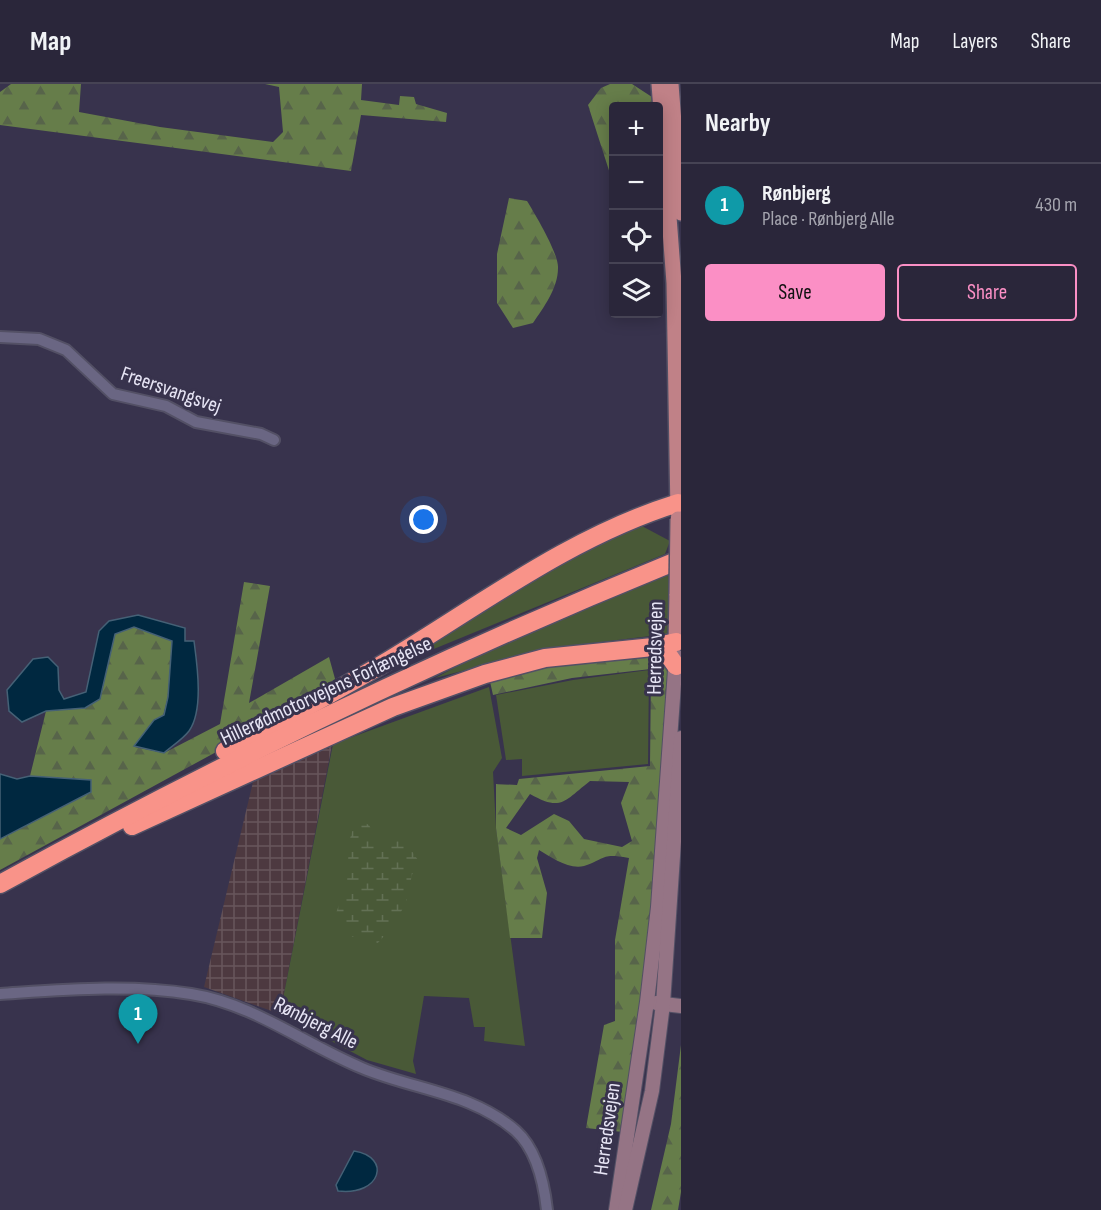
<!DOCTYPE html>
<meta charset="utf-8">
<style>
:root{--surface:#2a263a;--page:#322e42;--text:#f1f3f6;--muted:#a5a5af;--line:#464354;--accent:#fb8fc5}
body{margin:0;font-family:"Sofia Sans Condensed",sans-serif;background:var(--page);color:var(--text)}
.controls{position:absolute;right:18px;top:18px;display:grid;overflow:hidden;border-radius:6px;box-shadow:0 3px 15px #0003}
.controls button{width:54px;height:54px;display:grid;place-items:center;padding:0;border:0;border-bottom:2px solid var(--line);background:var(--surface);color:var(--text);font:30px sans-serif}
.you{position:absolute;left:424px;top:436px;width:21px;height:21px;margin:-15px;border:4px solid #fff;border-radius:50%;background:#1a73e8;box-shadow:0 0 0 9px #1a73e833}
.badge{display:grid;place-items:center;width:39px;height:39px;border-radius:50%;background:var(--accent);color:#fff;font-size:20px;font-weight:700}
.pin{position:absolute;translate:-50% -50px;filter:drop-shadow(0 2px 3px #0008)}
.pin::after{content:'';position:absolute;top:32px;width:21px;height:18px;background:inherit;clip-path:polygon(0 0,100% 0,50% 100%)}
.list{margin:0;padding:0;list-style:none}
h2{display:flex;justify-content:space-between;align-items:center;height:78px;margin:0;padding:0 24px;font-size:26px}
h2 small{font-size:20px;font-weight:400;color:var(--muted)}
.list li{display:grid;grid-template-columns:39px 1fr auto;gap:18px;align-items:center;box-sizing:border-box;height:84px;padding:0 24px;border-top:2px solid var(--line)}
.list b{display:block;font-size:22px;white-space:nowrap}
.list p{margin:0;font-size:20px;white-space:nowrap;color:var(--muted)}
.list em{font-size:20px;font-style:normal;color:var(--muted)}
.actions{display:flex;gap:12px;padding:18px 24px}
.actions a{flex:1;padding:14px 0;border:2px solid var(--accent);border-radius:6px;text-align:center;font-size:21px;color:var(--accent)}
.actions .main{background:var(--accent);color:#111}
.icon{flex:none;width:33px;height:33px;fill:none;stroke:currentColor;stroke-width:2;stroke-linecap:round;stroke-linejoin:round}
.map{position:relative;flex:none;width:681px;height:1126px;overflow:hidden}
header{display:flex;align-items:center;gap:36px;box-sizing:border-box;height:84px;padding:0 30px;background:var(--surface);border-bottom:2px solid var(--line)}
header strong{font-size:28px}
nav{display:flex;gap:33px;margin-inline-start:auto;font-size:21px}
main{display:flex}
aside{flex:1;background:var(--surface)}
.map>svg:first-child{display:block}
.industrial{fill:url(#industrial-grid)}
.grass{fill:#495937}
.forest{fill:url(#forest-firs);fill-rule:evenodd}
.wetland{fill:url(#wetland-marsh)}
.water{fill:#002840;stroke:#456176;stroke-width:1.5}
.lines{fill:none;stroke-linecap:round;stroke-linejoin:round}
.street-casing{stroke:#535065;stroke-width:14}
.secondary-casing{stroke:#535065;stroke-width:16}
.primary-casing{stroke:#535065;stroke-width:18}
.highway-casing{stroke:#535065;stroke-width:21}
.street{stroke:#6a6683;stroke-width:10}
.secondary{stroke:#957485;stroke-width:14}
.primary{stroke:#c08187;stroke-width:15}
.highway{stroke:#f99389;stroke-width:18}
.primary-bridge-casing{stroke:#535065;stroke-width:18;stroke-linecap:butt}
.primary-bridge{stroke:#c08187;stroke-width:15}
.labels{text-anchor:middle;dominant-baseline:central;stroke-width:6;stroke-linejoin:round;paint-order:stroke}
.street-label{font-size:21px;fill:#e7e5f5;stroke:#38334d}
</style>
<header>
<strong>Map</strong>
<nav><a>Map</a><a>Layers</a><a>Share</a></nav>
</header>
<main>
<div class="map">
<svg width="681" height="1126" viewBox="0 0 681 1126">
<defs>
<pattern id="industrial-grid" width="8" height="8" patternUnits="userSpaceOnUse" patternTransform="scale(1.5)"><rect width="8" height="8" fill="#4d3940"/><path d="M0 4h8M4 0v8" fill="none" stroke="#67565c"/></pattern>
<pattern id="forest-firs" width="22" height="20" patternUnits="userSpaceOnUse" patternTransform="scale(1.5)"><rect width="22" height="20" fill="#667d4a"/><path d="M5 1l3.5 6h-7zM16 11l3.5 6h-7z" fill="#57644a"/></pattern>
<pattern id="wetland-marsh" width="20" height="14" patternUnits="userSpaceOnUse" patternTransform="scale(1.5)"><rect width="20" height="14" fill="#495937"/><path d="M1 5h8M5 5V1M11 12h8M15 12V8" fill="none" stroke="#637155"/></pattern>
</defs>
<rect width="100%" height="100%" fill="#38334d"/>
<polygon class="industrial" points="332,661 280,930 204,903 253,698"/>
<g class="grass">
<path d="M640 441 670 457 665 470 407 576C481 525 557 477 640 441Z"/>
<polygon points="669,489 671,517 667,550 552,564 435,594 488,566"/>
<polygon points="649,586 648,680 522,692 522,675 506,676 496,611 573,596"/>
<polygon points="489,603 502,674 493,688 496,744 525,962 484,957 485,943 474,943 469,914 424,912 413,977 416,990 367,976 280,930 333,660"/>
</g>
<g class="forest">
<polygon points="11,0 81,0 79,28 160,43 273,58 283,48 279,3 265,0 362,0 361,16 399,21 400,12 414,13 416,20 447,29 446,38 361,31 351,87 0,41 0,8"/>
<polygon points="610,0 632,0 652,13 653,22 614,22 613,99 588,21 601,4"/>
<path d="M509 114 527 117C535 130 559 170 558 184 558 204 544 223 533 239L513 244 497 219V170Z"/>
<polygon points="244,498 270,502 249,619 329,573 337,602 0,786 0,755 91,707 90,696 30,692 46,627 85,624 100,615 115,549 134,543 172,557 168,613 163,632 135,663 164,669 220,640"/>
<path d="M652 571 662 573 670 583 649 857 623 1048 586 1044 604 941 615 937V856L629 774C600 769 608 774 584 782 569 786 551 773 539 766L537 774 547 809 542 854H510L496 744V700L517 701 519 695 650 682 651 585 572 594 493 611 489 593 558 578ZM590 697 629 698 621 719 632 757 622 763 584 755 569 737 554 730 521 751 506 744 530 710C562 728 564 717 590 697Z"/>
<polygon points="681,961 681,1108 678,1126 651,1126 671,1040"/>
</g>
<path class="wetland" d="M356 735 369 741 380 763 398 757 409 763 420 779C405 795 415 798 408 813 401 831 389 847 376 861L351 852 336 829 347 800 349 758Z"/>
<g class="water">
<path d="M138 531 185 544V557H194C197 580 204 626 189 647 183 655 172 662 164 669L134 662 154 636 164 631 168 613 172 557 134 543 115 550 100 615 85 624 46 627 22 638 9 627 7 606 33 575 48 573 58 583 59 606 64 615 86 608 99 547 109 537Z"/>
<polygon points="0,690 17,695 30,692 91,696 91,708 0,755"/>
<path d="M354 1067C392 1073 381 1112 338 1107L336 1101Z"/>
</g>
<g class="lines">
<defs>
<g id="street">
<polyline points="0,253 39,255 66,266 113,310 166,322 196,338 261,350 274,356"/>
<path d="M0 910C62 906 129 900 191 910 254 920 304 960 362 984 414 1006 471 1008 516 1047 537 1066 544 1099 547 1126"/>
</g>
<g id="secondary">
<polyline points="656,919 681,922"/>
<polyline points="616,1126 647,918 658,823 676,572"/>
<polyline points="625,1126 652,1007 663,920 681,654"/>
</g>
<g id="primary">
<polyline points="659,0 674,199 678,428"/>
<polyline points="671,0 681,129"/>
<polyline points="677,510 676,558 681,557"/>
</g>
<g id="highway">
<polyline points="653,563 667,569 676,582"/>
<path d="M225 667C277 639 330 611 381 581 478 523 569 453 678 419"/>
<polyline points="132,742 393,623 485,590 545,574 653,563 676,558"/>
<path d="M0 800C221 679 447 570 681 475"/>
</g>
</defs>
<use href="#street" class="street-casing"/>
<use href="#secondary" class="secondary-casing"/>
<use href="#primary" class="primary-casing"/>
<use href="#highway" class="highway-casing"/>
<use href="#street" class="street"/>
<use href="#secondary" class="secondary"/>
<use href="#primary" class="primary"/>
<use href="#highway" class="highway"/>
<defs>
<polyline id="primary-bridge" points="677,510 678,435"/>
</defs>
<use href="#primary-bridge" class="primary-bridge-casing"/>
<use href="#primary-bridge" class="primary-bridge"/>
</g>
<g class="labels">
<g class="street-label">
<text transform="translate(171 306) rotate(19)">Freersvangsvej</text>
<text transform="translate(655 564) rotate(-89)">Herredsvejen</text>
<text transform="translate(326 607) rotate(-25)">Hillerødmotorvejens Forlængelse</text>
<text transform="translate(316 939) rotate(27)">Rønbjerg Alle</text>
<text transform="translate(607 1045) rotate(-82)">Herredsvejen</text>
</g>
</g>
</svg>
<div class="controls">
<button>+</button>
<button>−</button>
<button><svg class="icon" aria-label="locate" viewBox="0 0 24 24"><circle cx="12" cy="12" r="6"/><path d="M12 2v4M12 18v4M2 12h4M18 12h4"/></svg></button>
<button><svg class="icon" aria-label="layers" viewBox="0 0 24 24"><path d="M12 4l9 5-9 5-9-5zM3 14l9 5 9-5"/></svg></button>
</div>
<div class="you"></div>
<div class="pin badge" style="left:138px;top:960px;background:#0f9aa8">1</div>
</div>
<aside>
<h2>Nearby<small></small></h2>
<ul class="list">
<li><span class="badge" style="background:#0f9aa8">1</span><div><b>Rønbjerg</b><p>Place · Rønbjerg Alle</p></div><em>430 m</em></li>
</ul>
<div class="actions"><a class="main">Save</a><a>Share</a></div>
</aside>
</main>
